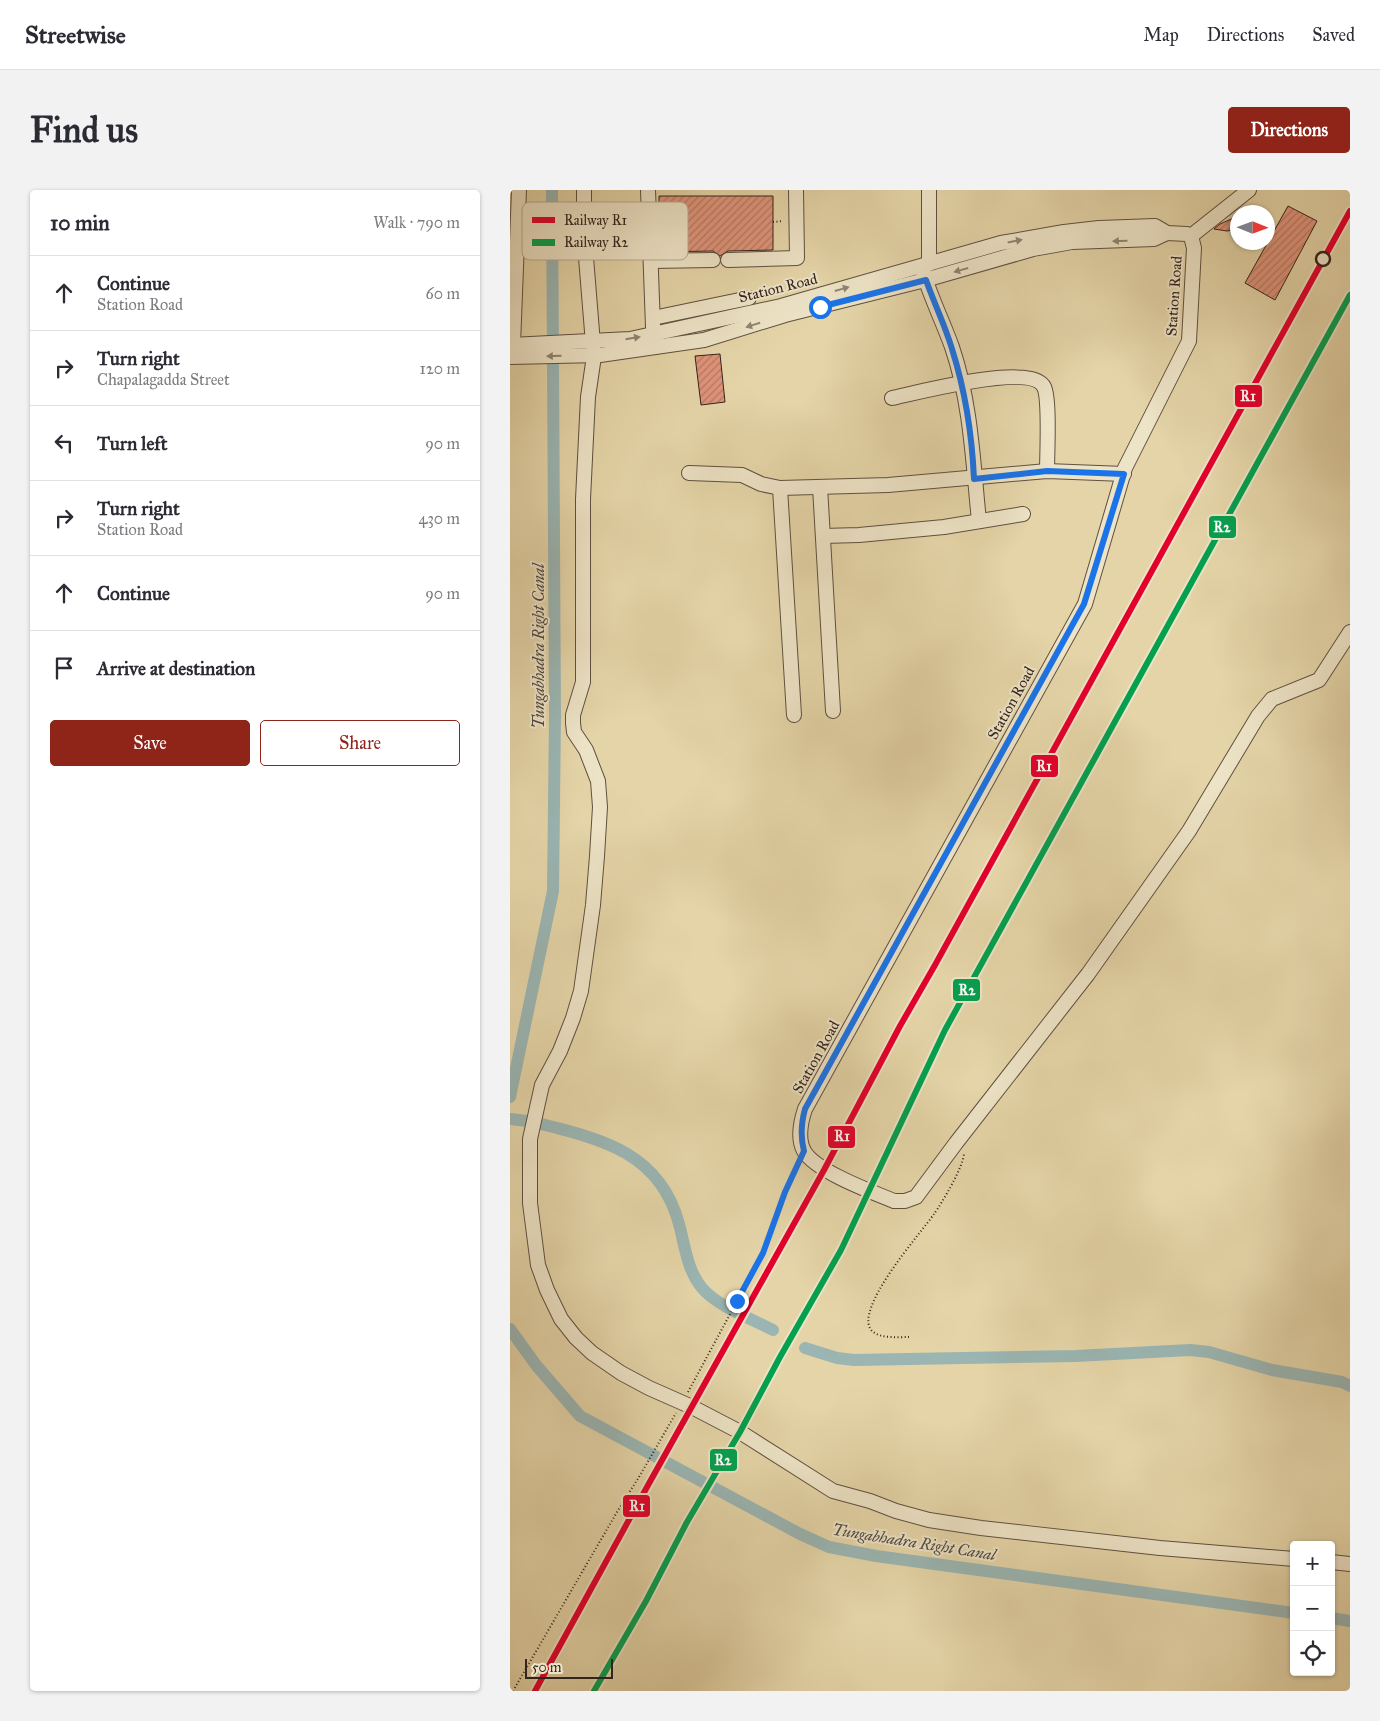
<!DOCTYPE html>
<meta charset="utf-8">
<style>
:root{--surface:#fff;--page:#f2f2f3;--text:#2b2b33;--muted:#7c7c81;--line:#e1e1e2;--accent:#8f2418}
body{margin:0;font-family:"IM FELL Great Primer",serif;background:var(--page);color:var(--text)}
.controls{position:absolute;right:15px;bottom:15px;display:grid;overflow:hidden;border-radius:5px;box-shadow:0 1px 4px #0004}
.controls button{width:45px;height:45px;display:grid;place-items:center;padding:0;border:0;border-bottom:1px solid var(--line);background:var(--surface);color:var(--text);font:25px sans-serif}
.compass{position:absolute;left:720px;top:15px;width:45px;height:45px;border-radius:50%;background:var(--surface);box-shadow:0 1px 4px #0004;rotate:91deg}
.scale{position:absolute;left:15px;bottom:12px;width:88px;box-sizing:border-box;padding-left:5px;border:2px solid #33241d;border-top:0;font-size:14px;line-height:18px;white-space:nowrap;color:#33241d;-webkit-text-stroke:4px #ede3c6;paint-order:stroke}
.stop{position:absolute;width:15px;height:15px;margin:-11px;border:4px solid #1a73e8;border-radius:50%;background:#fff}
.stop.end{background:#1a73e8;border-color:#fff;box-shadow:0 1px 5px #0008}
.list{margin:0;padding:0;list-style:none}
h2{display:flex;justify-content:space-between;align-items:center;height:65px;margin:0;padding:0 20px;font-size:21px}
h2 small{font-size:16px;font-weight:400;color:var(--muted)}
.list li{display:grid;grid-template-columns:32px 1fr auto;gap:15px;align-items:center;box-sizing:border-box;height:75px;padding:0 20px;border-top:1px solid var(--line)}
.list b{display:block;font-size:19px;white-space:nowrap}
.list p{margin:0;font-size:16px;white-space:nowrap;color:var(--muted)}
.list em{font-size:16px;font-style:normal;color:var(--muted)}
.actions{display:flex;gap:10px;padding:15px 20px}
.actions a{flex:1;padding:11px 0;border:1px solid var(--accent);border-radius:5px;text-align:center;font-size:18px;color:var(--accent)}
.actions .main{background:var(--accent);color:#fff}
.icon{flex:none;width:28px;height:28px;fill:none;stroke:currentColor;stroke-width:2;stroke-linecap:round;stroke-linejoin:round}
.map{position:relative;flex:none;width:840px;height:1501px;overflow:hidden;border-radius:5px}
header{display:flex;align-items:center;gap:30px;box-sizing:border-box;height:70px;padding:0 25px;background:var(--surface);border-bottom:1px solid var(--line)}
header strong{font-size:24px}
nav{display:flex;gap:28px;margin-inline-start:auto;font-size:18px}
.intro{display:flex;align-items:center;justify-content:space-between;box-sizing:border-box;height:120px;padding:0 30px}
h1{margin:0;font-size:35px}
.button{padding:12px 22px;border-radius:5px;background:var(--accent);color:#fff;font-size:18px;font-weight:700}
main{display:flex;gap:30px;padding:0 30px}
aside{flex:1;background:var(--surface);border-radius:5px;box-shadow:0 1px 4px #0004}
.map>svg:first-child{display:block}
.lines{fill:none;stroke-linecap:round;stroke-linejoin:round}
.canal{stroke:#9ab5b2;stroke-width:12}
.building{fill:url(#building-hatch);stroke:#33241d}
.minor-casing{stroke:#5f5040;stroke-width:16}
.path{stroke:#33241d;stroke-width:2;stroke-dasharray:1 2.5;stroke-linecap:butt}
.minor{stroke:#ede3c6;stroke-width:14}
.rail-1-casing{stroke:#ede3c6;stroke-width:10}
.rail-2-casing{stroke:#ede3c6;stroke-width:10}
.rail-1{stroke:#e4002b;stroke-width:6}
.rail-2{stroke:#03a04e;stroke-width:6}
.oneway{fill:#908472}
.route{stroke:#1a73e8;stroke-width:6}
.stop-dot{fill:#ede3c6;stroke:#33241d;stroke-width:2.5}
.labels{text-anchor:middle;dominant-baseline:central;stroke-width:4;stroke-linejoin:round;paint-order:stroke}
.street-label{font-size:15px;fill:#33241d;stroke:#ede3c6}
.water-label{font-size:16px;font-style:italic;fill:#4d4842;stroke:#ede3c6}
.key{fill:#ede3c6;stroke:#b5aa93;stroke-width:1}
.key-label{font-size:14px;fill:#33241d}
.line-badge{stroke:#ede3c6;stroke-width:2}
.badge-label{font-size:14px;text-anchor:middle;font-weight:bold;fill:#fff}
</style>
<header>
<strong>Streetwise</strong>
<nav><a>Map</a><a>Directions</a><a>Saved</a></nav>
</header>
<div class="intro"><h1>Find us</h1><a class="button">Directions</a></div>
<main>
<aside>
<h2>10 min<small>Walk · 790 m</small></h2>
<ul class="list">
<li><svg class="icon" aria-label="ahead" viewBox="0 0 24 24"><path d="M12 20V5M6 11l6-6 6 6"/></svg><div><b>Continue</b><p>Station Road</p></div><em>60 m</em></li>
<li><svg class="icon" aria-label="right" viewBox="0 0 24 24"><path d="M7 20v-9h11M14 6l5 5-5 5"/></svg><div><b>Turn right</b><p>Chapalagadda Street</p></div><em>120 m</em></li>
<li><svg class="icon" aria-label="left" viewBox="0 0 24 24"><path d="M17 20v-9H6M10 6l-5 5 5 5"/></svg><div><b>Turn left</b></div><em>90 m</em></li>
<li><svg class="icon" aria-label="right" viewBox="0 0 24 24"><path d="M7 20v-9h11M14 6l5 5-5 5"/></svg><div><b>Turn right</b><p>Station Road</p></div><em>430 m</em></li>
<li><svg class="icon" aria-label="ahead" viewBox="0 0 24 24"><path d="M12 20V5M6 11l6-6 6 6"/></svg><div><b>Continue</b></div><em>90 m</em></li>
<li><svg class="icon" aria-label="arrive" viewBox="0 0 24 24"><path d="M6 21V4h12l-3 4 3 4H6"/></svg><div><b>Arrive at destination</b></div></li>
</ul>
<div class="actions"><a class="main">Save</a><a>Share</a></div>
</aside>
<div class="map">
<svg width="840" height="1501" viewBox="0 0 840 1501">
<defs>
<pattern id="building-hatch" width="6" height="6" patternUnits="userSpaceOnUse" patternTransform="scale(1.25)"><rect width="6" height="6" fill="#df947a"/><path d="M-1 1l2-2M0 6l6-6M5 7l2-2" fill="none" stroke="#b57963"/></pattern>
</defs>
<rect width="100%" height="100%" fill="#e4d4a7"/>
<filter id="stains"><feTurbulence type="fractalNoise" baseFrequency=".004" numOctaves="4"/><feColorMatrix values="0 0 0 0 .2 0 0 0 0 .09 0 0 0 0 .02 0 0 0 .5 -.17"/></filter>
<radialGradient id="worn" r=".72"><stop offset=".6" stop-color="#630" stop-opacity="0"/><stop offset="1" stop-color="#630" stop-opacity=".3"/></radialGradient>
<g class="lines">
<g class="canal">
<polyline points="0,907 43,701 45,527 42,0"/>
<polyline points="0,929 17,931"/>
<path d="M27 933C91 949 150 962 169 1034 175 1056 177 1080 192 1098 207 1116 242 1129 263 1140"/>
<polyline points="0,1139 26,1175 70,1226 290,1344 319,1357 366,1366 784,1423"/>
<polyline points="295,1158 327,1168 344,1170 566,1166 680,1160 699,1162 762,1180 832,1192 840,1196"/>
<polyline points="821,1428 840,1431"/>
</g>
</g>
<g class="building">
<polygon points="149,6 263,6 263,60 218,61 210,66 203,61 149,62"/>
<polygon points="778,16 807,31 765,110 735,93"/>
<polygon points="728,26 728,39 717,41 704,39 710,34"/>
<polygon points="210,164 215,212 191,215 185,166"/>
</g>
<g class="lines">
<defs>
<g id="minor">
<polyline points="74,0 74,43 84,166 78,207 73,309 73,492 63,525 63,533 64,542 76,560 88,591 90,617 87,666 83,715 71,801 63,828 50,861 32,895 20,949 20,1013 28,1075 37,1100 51,1129 66,1148 82,1163 111,1183 139,1198 182,1217 230,1242 323,1301 360,1311 386,1321 419,1330 471,1338 650,1358 784,1369"/>
<polyline points="138,0 143,137 145,144"/>
<polyline points="419,0 419,74"/>
<polyline points="681,46 739,0"/>
<polyline points="218,70 287,68 286,0"/>
<polyline points="141,71 203,70"/>
<path d="M413 82C421 108 433 132 442 157 461 213 463 273 469 331"/>
<polyline points="143,128 239,108"/>
<path d="M0 155 120 149 271 116 491 53 554 42 589 38 645 36 657 43 677 44 681 46 684 58 679 151 615 278 575 414 295 919C291 931 287 948 294 961 305 981 362 1002 384 1011H395L406 1007 446 953 578 784 679 641 748 526 762 509 809 490 840 442"/>
<polyline points="3,155 9,0"/>
<polyline points="0,167 90,165 194,150 275,125 415,90 523,59 562,52 644,49 657,43"/>
<path d="M382 208C406 203 521 172 534 197 540 209 537 265 537 281"/>
<polyline points="179,283 232,285 251,294 270,298 378,295 537,281 614,284"/>
<polyline points="310,297 323,521"/>
<polyline points="270,298 284,525"/>
<polyline points="313,346 349,345 434,337 513,324"/>
<polyline points="821,1372 840,1374"/>
</g>
</defs>
<use href="#minor" class="minor-casing"/>
<g class="path">
<polyline points="263,32 273,31"/>
<path d="M399 1147C388 1147 371 1149 362 1141 342 1120 411 1043 424 1024 432 1013 454 976 454 963"/>
<polyline points="178,1202 253,1063 275,1002 288,975"/>
<polyline points="3,1501 107,1322 129,1287 166,1223"/>
</g>
<use href="#minor" class="minor"/>
<defs>
<polyline id="rail-1" points="25,1501 137,1297 314,980 390,836 425,775 840,21"/>
<polyline id="rail-2" points="84,1501 136,1411 177,1332 230,1242 270,1167 331,1060 435,840 840,105"/>
</defs>
<use href="#rail-1" class="rail-1-casing"/>
<use href="#rail-2" class="rail-2-casing"/>
<use href="#rail-1" class="rail-1"/>
<use href="#rail-2" class="rail-2"/>
</g>
<defs><path id="oneway-solid" d="M-6-.8H1V-3.2L6.5 0L1 3.2V.8H-6Z" transform="scale(1.25)"/></defs>
<g class="oneway">
<use href="#oneway-solid" transform="translate(505 51) rotate(-11)"/>
<use href="#oneway-solid" transform="translate(610 51) rotate(178)"/>
<use href="#oneway-solid" transform="translate(451 80) rotate(164)"/>
<use href="#oneway-solid" transform="translate(332 99) rotate(-16)"/>
<use href="#oneway-solid" transform="translate(243 135) rotate(163)"/>
<use href="#oneway-solid" transform="translate(123 148) rotate(-9)"/>
<use href="#oneway-solid" transform="translate(44 166) rotate(179)"/>
</g>
<g class="lines">
<path class="route" d="M227 1111 253 1063 275 1002 294 961C290 946 291 934 295 919L574 414 614 284 537 281 464 289C462 245 455 200 442 159 435 135 424 113 416 90L310 117"/>
</g>
<circle class="stop-dot" cx="813" cy="69" r="7"/>
<g class="labels">
<g class="street-label">
<text transform="translate(268 98) rotate(-14)">Station Road</text>
<text transform="translate(664 106) rotate(-86)">Station Road</text>
<text transform="translate(501 513) rotate(-61)">Station Road</text>
<text transform="translate(306 867) rotate(-61)">Station Road</text>
</g>
<g class="water-label">
<text transform="translate(28 456) rotate(-90)">Tungabhadra Right Canal</text>
<text transform="translate(404 1352) rotate(9)">Tungabhadra Right Canal</text>
</g>
</g>
<rect x="12" y="12" width="166" height="58" rx="8" class="key"/>
<rect x="22" y="27" width="23" height="6" fill="#e4002b"/>
<rect x="22" y="49" width="23" height="7" fill="#03a04e"/>
<g class="key-label">
<text x="54" y="35">Railway R1</text>
<text x="54" y="57">Railway R2</text>
</g>
<g class="line-badge">
<rect x="724" y="194" width="29" height="24" rx="5" fill="#e4002b"/>
<rect x="698" y="325" width="29" height="24" rx="5" fill="#03a04e"/>
<rect x="520" y="564" width="29" height="24" rx="5" fill="#e4002b"/>
<rect x="442" y="788" width="29" height="24" rx="5" fill="#03a04e"/>
<rect x="317" y="935" width="29" height="24" rx="5" fill="#e4002b"/>
<rect x="199" y="1258" width="29" height="24" rx="5" fill="#03a04e"/>
<rect x="112" y="1304" width="29" height="24" rx="5" fill="#e4002b"/>
</g>
<g class="badge-label">
<text x="738" y="211">R1</text>
<text x="712" y="342">R2</text>
<text x="534" y="581">R1</text>
<text x="457" y="805">R2</text>
<text x="332" y="951">R1</text>
<text x="213" y="1275">R2</text>
<text x="127" y="1321">R1</text>
</g>
<rect width="100%" height="100%" filter="url(#stains)"/>
<rect width="100%" height="100%" fill="url(#worn)"/>
</svg>
<div class="controls">
<button>+</button>
<button>−</button>
<button><svg class="icon" aria-label="locate" viewBox="0 0 24 24"><circle cx="12" cy="12" r="6"/><path d="M12 2v4M12 18v4M2 12h4M18 12h4"/></svg></button>
</div>
<svg class="compass" viewBox="-18 -18 36 36"><path d="M0-13l5 13h-10z" fill="#e53935"/><path d="M0 13l5-13h-10z" fill="#7c7c81"/></svg>
<div class="scale">50 m</div>
<div class="stop" style="left:310px;top:117px"></div>
<div class="stop end" style="left:227px;top:1111px"></div>
</div>
</main>
